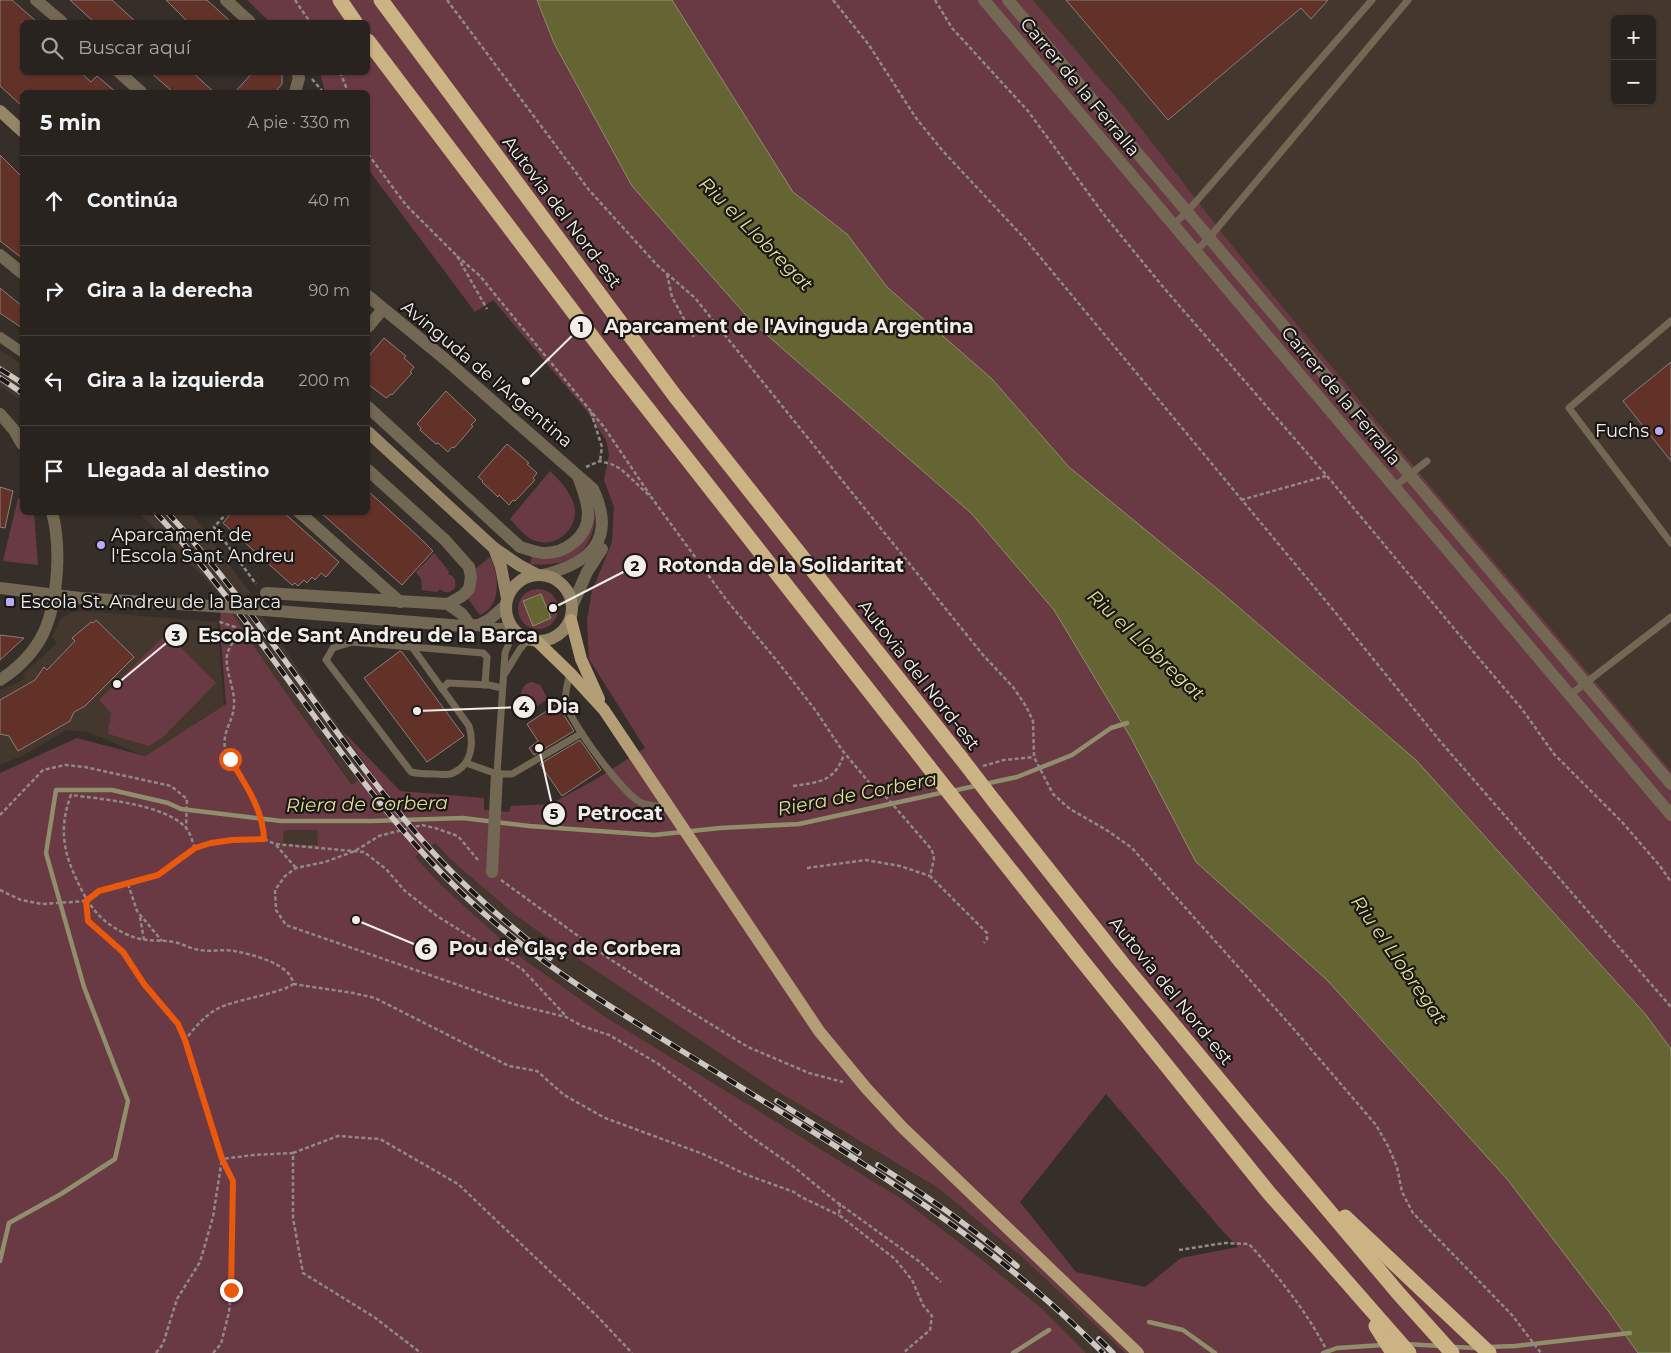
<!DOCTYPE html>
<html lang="es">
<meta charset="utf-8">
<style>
:root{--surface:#28231f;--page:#302b28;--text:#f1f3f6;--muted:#a5a4a4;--line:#44403d}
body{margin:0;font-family:Montserrat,sans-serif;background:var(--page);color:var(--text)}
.controls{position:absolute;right:15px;top:15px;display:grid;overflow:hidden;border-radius:8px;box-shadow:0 1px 4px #0004}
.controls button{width:45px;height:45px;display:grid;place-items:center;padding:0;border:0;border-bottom:1px solid var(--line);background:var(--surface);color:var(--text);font:25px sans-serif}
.stop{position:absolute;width:15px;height:15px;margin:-11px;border:4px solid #ea580c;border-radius:50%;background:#fff}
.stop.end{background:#ea580c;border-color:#fff;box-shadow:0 1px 5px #0008}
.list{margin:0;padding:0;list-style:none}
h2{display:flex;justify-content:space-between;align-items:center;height:65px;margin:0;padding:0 20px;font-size:21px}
h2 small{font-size:16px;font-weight:400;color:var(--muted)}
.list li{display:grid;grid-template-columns:32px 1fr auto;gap:15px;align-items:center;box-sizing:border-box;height:90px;padding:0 20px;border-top:1px solid var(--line)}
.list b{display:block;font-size:19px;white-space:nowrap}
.list em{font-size:16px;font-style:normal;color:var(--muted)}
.icon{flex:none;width:28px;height:28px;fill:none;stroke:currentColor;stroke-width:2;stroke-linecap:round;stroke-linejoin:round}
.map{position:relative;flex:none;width:1671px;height:1353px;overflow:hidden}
.search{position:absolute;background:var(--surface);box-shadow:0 1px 4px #0004;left:20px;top:20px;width:350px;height:55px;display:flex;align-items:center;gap:12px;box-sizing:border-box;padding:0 18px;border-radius:8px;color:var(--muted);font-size:19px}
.panel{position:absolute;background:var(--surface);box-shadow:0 1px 4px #0004;left:20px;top:90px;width:350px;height:425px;border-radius:8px}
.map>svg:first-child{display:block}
.built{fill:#44372e;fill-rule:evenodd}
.green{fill:#6a3a44;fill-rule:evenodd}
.water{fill:#656534;stroke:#908e6b}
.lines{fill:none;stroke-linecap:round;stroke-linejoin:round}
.stream{stroke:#908e6b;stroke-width:4.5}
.building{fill:#623229;stroke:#897e7c}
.path{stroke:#908a85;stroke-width:2.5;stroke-dasharray:4 2.5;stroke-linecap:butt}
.service{stroke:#726854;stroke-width:7}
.pedestrian{stroke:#726854;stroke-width:10}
.minor{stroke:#726854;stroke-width:12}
.tertiary{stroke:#726854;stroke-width:12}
.secondary{stroke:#968667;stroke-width:12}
.primary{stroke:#b39e76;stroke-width:12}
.motorway{stroke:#ccb383;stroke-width:15}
.rail-casing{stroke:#cec8c4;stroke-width:5.5}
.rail{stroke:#1b1715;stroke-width:4;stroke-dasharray:11;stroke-linecap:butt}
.minor-bridge{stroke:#726854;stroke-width:12}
.motorway-bridge{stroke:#ccb383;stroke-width:15}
.route{stroke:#ea580c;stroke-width:6}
.poi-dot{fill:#b8abf7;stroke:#1b1715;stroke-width:2}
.labels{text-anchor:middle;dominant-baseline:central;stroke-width:4.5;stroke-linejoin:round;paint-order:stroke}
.street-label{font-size:18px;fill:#f3eeea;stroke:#1b1715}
.poi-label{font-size:18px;fill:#f3eeea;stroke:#1b1715;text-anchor:start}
.water-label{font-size:19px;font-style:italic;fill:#dedf90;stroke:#1b1715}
.leader{fill:none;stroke:#f3eeea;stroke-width:2}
.callout-dot{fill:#f3eeea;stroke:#1b1715;stroke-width:2}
.mark-label{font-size:15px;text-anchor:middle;font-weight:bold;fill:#111}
.callout-label{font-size:19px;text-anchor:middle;font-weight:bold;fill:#f3eeea;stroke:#1b1715;stroke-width:4.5;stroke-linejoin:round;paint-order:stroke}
</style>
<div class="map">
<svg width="1671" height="1353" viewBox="0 0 1671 1353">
<rect width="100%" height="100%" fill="#362f29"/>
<g class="built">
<path d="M1033 0H1671V771L1422 476 1234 248 1126 109ZM1615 19H1652V101H1615Z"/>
<polygon points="0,350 22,364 22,401 0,386"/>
<polygon points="139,513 191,513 251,594 246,593 370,771 353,785 281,686 216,590"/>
<polygon points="83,611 217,622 224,705 145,756 88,732 67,730 20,757 0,765 0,690 25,679 23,674 57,643 52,637 61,618 73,612"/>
<polygon points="284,829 317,830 318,845 283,845"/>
<polygon points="435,843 445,855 515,915 562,948 772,1088 938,1188 1022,1257 1125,1353 1086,1353 1041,1308 981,1259 902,1199 607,1018 523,959 442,886 415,857"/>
</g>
<g class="green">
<path d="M247 0H537L554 43 632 186 752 322 971 513 1054 610 1131 738 1196 862 1327 980 1507 1179 1609 1312 1638 1353H1125L1022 1257 938 1188 772 1088 562 948 515 915 450 859 435 843 415 857 442 886 523 959 607 1018 902 1199 981 1259 1041 1308 1086 1353H0V773L77 738 145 756 226 704 220 627 221 597 281 686 352 785 370 771 341 729 400 791 484 798V810L509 812 511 806 551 804 598 778 645 748 589 659 587 620 592 591 612 542 614 507 604 480 609 454 606 440 586 410 493 300 475 312 368 169V92H325L320 73 368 72V22H270ZM284 830H317L318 845H283ZM1106 1094 1219 1227 1238 1247 1181 1258 1145 1287 1076 1272 1020 1202Z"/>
<polygon points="672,0 1033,0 1126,109 1234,248 1422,476 1671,771 1671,1049 1646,1015 1416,760 1221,592 1069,467 992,379 887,287 847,234 793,192"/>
<path d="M550 471C560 480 574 496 575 510 576 532 553 549 533 540 523 535 517 526 510 519Z"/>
<polygon points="18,498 22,500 22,512 34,513 38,565 3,561"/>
<path d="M593 513H595C595 553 568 568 530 564L532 556H563Z"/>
<path d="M434 553 449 571 448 574C456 576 456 582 455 588 450 593 445 594 440 589L437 592 422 590 421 579 416 572Z"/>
<path d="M490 557C499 575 502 606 480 615L466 596 473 571Z"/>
<circle cx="538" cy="609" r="20"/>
<polygon points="167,633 216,683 162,738 149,746 108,734 111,713 99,700"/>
<path d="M532 682 540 685 548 699 519 718C520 707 517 683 532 682Z"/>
</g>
<g class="water">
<polygon points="537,0 672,0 793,192 847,234 887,287 992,379 1069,467 1221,592 1416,760 1646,1015 1671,1049 1671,1353 1638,1353 1609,1312 1507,1179 1327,980 1196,862 1131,738 1054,610 971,513 752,322 632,186 554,43"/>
<polygon points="541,594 551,618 533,626 523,601"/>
</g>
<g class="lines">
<g class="stream">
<polyline points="952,791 1017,777 1072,755 1111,728 1127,723"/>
<polyline points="0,1261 9,1223 61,1194 115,1159 128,1101 84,987 46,853 56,790 112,790 168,803 181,809 281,821 372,821 463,818 529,826 654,835 720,828 799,824 945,792"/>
<polyline points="1149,1322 1183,1330 1215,1353"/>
<polyline points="1406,1344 1441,1346"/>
<polyline points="1453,1347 1478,1348"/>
<polyline points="1488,1347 1515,1346 1630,1333"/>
<polyline points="1013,1353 1049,1330"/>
<polyline points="1323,1353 1337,1348 1383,1345"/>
</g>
</g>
<g class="building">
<polygon points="0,0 12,0 37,22 22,22 22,72 80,72 91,82 97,76 116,92 22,92 22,106 0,86"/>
<polygon points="70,0 112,0 136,22 94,22"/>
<polygon points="166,0 207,0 231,22 188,22"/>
<polygon points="1066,0 1328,0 1311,19 1301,8 1168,120"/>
<polygon points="150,72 192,72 214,92 173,92"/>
<polygon points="253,72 282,72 282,84 275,92 235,92"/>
<polygon points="0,155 22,177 22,258 0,241"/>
<polygon points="0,288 22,306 22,328 0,313"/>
<polygon points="384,338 406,356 404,358 414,367 410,372 412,373 392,395 391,394 386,398 368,384 368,357"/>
<polygon points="1671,362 1671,461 1623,401"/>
<polygon points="446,391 476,420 471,425 473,426 463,438 454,448 452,447 448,452 438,443 436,444 420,430 421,428 417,424"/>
<polygon points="507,444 529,463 527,464 537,473 533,478 535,480 515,501 513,500 509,505 499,495 498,497 482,482 483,481 478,477"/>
<polygon points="0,487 13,491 5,528 0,527"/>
<polygon points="368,491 420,538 433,551 402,585 320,512 368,512"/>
<polygon points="232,512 283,512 339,562 326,577 321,573 315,580 312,577 307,583 304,580 298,586 295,583 292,585 223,523"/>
<polygon points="96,620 134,657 85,706 74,712 70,721 18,751 9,736 0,734 0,700 35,680 44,667 47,670 75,641 72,638 91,622 93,623"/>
<polygon points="0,635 24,638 0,660"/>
<polygon points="400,651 402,652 464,736 427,762 364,678"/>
<polygon points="557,704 574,731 534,755 529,748 538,741 527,724"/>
<polygon points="580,740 601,770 562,796 540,764"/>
</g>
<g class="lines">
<g class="path">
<polyline points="295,0 310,22"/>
<polyline points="447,0 589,190 657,265 695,298 983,655 1013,687 1026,706 1033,721 1034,757 1053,794 1070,809 1108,831 1132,848 1292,1027 1376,1125 1388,1146 1397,1167 1402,1192 1413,1213 1512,1315 1541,1353"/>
<polyline points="833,0 869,45 916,118 942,150 1026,240 1335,612 1440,741 1671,1007"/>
<polyline points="935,0 952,28 1028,111 1105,216 1164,288 1327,476 1482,662 1522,709 1554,754 1622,822 1660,866 1671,882"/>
<polyline points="340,72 348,92"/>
<polyline points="312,79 323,92"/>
<polyline points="368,141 369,156"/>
<polyline points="368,154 406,205 457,256 487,309"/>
<polyline points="457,256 480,276 589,409 604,427 650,495"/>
<polyline points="667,274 672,297 695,339"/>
<polyline points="591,412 602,447 600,461"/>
<polyline points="586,467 600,461 611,464 621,469 652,498 728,602 778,662 816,711 842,750 872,786 887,793 896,793 923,785"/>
<polyline points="1241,500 1326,476"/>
<polyline points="228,512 214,527 256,584"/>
<polyline points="983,766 1004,760 1034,757"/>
<path d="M793 786C819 782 835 782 844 754"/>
<polyline points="881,791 932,850 934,859 930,876 987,933 987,939 984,943"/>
<polyline points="0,815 43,770 65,765 85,767 171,786 187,799 186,827"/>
<polyline points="264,839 275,844 364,852 386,869 405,891 437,916 522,969 566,1016"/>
<polyline points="276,845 296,868"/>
<path d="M195 848C192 841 190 831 185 827 164 804 101 799 71 795 60 824 62 848 75 876 87 903 98 921 126 934 145 943 156 939 174 942 183 944 191 949 200 950 211 952 223 949 234 951 251 954 292 964 293 984 287 991 239 1000 226 1005 208 1011 196 1026 185 1040L222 1159 253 1155 293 1153V1218L303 1273 374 1317 421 1353"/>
<polyline points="478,860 458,836 435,828 422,825 379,836 355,851 325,862 296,868 285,876 275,890 276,910 286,925 513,1004 566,1017 582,1026 609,1035 657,1063 693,1090 747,1134 794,1167 834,1200 920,1262 941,1282"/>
<polyline points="807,868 866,860 900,866 930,876"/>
<polyline points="501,880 607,957 683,1007 748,1047 809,1073 843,1082"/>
<polyline points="128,884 137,911 162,941"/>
<path d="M0 890 21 900 42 904 86 901 99 891 158 875 195 848 211 843 232 839H264C263 813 249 791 236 769 232 762 226 756 225 749 222 730 234 721 234 704 235 688 225 672 227 655 229 644 239 640 235 627L217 621"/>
<polyline points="87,903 88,921 123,952 144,984 178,1024 185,1040"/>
<polyline points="140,917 144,940"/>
<polyline points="293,984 353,993 375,998 509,1066 537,1071 564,1095 605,1118 703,1154 747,1175 794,1192 801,1197 839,1215"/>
<polyline points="293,1153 338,1136 380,1139 458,1184 596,1315 632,1353"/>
<polyline points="840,1203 839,1215 895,1259 912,1280 923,1305 932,1316 930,1330 903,1353"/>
<path d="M1179 1250 1225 1243 1249 1244C1279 1277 1308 1313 1328 1353"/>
<polyline points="156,1353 163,1344 177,1299 200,1262 213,1217 222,1159"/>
<polyline points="213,1353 221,1344 229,1312 231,1290 233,1181 223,1160"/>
</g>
<g class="service">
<polyline points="1173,225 1187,212 1372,0"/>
<polyline points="1195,252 1209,238 1408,0"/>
<polyline points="1671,321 1569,408 1671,543"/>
<polyline points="1394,487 1427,461"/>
<path d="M352 642 412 647 469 726C474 743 472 765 453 773 448 776 440 774 434 774 426 774 419 774 411 772L326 660 333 648Z"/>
<polyline points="412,647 483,653 487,657 485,685"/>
<path d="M570 673C568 682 564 694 566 703 569 721 625 797 642 803 650 806 660 806 668 807"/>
<polyline points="504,675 520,649 528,640"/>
<polyline points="442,689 448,683 489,685 502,688"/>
<polyline points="1570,695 1671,617"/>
<polyline points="466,763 497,774 512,774 582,733"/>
<polyline points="497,774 505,653 514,631"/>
</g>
<polyline class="pedestrian" points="0,337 22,352"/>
<g class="minor">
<polyline points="36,0 62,22"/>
<polyline points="226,0 250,22"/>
<polyline points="119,72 141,92"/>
<polyline points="295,92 299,78 297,72"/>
<polyline points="0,255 22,273"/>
<path d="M368 296 446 360 593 489C617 540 590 563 543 575"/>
<polyline points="368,327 383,309"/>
<path d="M368 407 520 547C528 549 535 552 543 553 565 554 588 537 588 514 588 501 582 488 578 476"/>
<polyline points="0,414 14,430 22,444"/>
<polyline points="368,470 445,540 469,567 471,577 469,589 462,596 448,604"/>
<polyline points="299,512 400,602"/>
<polyline points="0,588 80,598 226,607"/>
<polyline points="266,593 448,604 462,614 471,626"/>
<polyline points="573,604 587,572 602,549"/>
<polyline points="264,610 463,626 479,625 488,629 512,629"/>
<polyline points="479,625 490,619 506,605"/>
<path d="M0 680C43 652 54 619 57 570 58 551 57 530 52 512"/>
<polyline points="492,872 497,774"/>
</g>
<g class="tertiary">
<polyline points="984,0 1671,815"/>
<polyline points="1008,0 1671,784"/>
</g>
<g class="secondary">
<polyline points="0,111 22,131"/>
<polyline points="368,432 494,548 519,565 536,574"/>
<polyline points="494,548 501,567 507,598"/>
<circle cx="539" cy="608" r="33"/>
</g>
<g class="primary">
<polyline points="571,620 581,659 599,699"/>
<polyline points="538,642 570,673 604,710 819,1031 866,1088 902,1127 1138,1353"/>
</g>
<g class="motorway">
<polyline points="340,0 355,22"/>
<polyline points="381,0 675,396 961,758"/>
<polyline points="368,41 615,367 928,766"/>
<polyline points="994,801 1122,963 1255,1123 1399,1294 1452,1353"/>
<polyline points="1076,953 1269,1193 1409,1353"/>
<polyline points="1345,1217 1489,1353"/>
<polyline points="1376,1326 1393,1353"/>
</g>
<defs>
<g id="rail">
<polyline points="0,369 22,383"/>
<polyline points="0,378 22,393"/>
<path d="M155 512C277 642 358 808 495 923 560 978 635 1022 708 1067 846 1152 988 1236 1103 1353"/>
<path d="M167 512C264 617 335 743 430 849 466 889 508 924 550 958"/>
<polyline points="777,1101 859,1153"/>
<path d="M878 1165C927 1196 973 1228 1017 1266"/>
<polyline points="1099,1339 1113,1353"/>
</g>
</defs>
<use href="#rail" class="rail-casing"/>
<use href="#rail" class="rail"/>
<polyline class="minor-bridge" points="226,607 264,610"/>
<g class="motorway-bridge">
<polyline points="961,758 994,801"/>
<polyline points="928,766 1076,953"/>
</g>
</g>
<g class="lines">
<path class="route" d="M230 759C245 784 263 809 264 839L232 840 211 843 195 848 158 875 99 891 86 901 88 921 123 952 144 984 178 1024 185 1040 222 1159 233 1181 231 1290"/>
</g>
<g class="poi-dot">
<circle cx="1659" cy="431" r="5"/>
<circle cx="101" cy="545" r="5"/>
<rect x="5" y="597" width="10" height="10" rx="2.5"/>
</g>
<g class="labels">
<g class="street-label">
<text transform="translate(1080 87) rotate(50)">Carrer de la Ferralla</text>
<text transform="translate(562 212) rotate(53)">Autovia del Nord-est</text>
<text transform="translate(487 374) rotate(40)">Avinguda de l'Argentina</text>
<text transform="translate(1341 396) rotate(50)">Carrer de la Ferralla</text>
<text transform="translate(919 675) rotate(52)">Autovia del Nord-est</text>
<text transform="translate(1171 991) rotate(51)">Autovia del Nord-est</text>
</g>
<g class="poi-label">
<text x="1649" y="431" text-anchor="end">Fuchs</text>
<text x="111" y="535">Aparcament de<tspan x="111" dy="21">l'Escola Sant Andreu</tspan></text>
<text x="20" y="602">Escola St. Andreu de la Barca</text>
</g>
<g class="water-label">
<text transform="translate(756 234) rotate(45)">Riu el Llobregat</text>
<text transform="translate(1146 645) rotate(43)">Riu el Llobregat</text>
<text transform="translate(857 794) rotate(-11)">Riera de Corbera</text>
<text transform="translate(367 804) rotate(-1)">Riera de Corbera</text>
<text transform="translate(1399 960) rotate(55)">Riu el Llobregat</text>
</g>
</g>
<path class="leader" d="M526 381L581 327M553 608L635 566M117 684L176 635M417 711L524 707M539 748L554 814M356 920L426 949"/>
<g class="callout-dot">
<circle cx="526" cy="381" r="5"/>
<circle cx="553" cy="608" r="5"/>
<circle cx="117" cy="684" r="5"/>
<circle cx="417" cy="711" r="5"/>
<circle cx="539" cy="748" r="5"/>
<circle cx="356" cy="920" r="5"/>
<circle cx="581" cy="327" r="12"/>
<circle cx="635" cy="566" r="12"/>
<circle cx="176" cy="635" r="12"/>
<circle cx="524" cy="707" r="12"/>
<circle cx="554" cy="814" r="12"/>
<circle cx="426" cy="949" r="12"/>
</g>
<g class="mark-label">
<text x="581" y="332">1</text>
<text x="635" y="571">2</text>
<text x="176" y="641">3</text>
<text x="524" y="712">4</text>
<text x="554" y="819">5</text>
<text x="426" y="954">6</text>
</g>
<g class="callout-label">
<text x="789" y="333">Aparcament de l'Avinguda Argentina</text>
<text x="781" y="572">Rotonda de la Solidaritat</text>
<text x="368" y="642">Escola de Sant Andreu de la Barca</text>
<text x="563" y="713">Dia</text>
<text x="620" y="820">Petrocat</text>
<text x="565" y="955">Pou de Glaç de Corbera</text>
</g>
</svg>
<div class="controls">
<button>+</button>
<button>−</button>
</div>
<div class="stop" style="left:230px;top:759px"></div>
<div class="stop end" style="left:231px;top:1290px"></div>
<div class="search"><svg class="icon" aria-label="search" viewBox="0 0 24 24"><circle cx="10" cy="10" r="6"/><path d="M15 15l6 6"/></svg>Buscar aquí</div>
<section class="panel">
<h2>5 min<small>A pie · 330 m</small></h2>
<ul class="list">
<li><svg class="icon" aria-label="ahead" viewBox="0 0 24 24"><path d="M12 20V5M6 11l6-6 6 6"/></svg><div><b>Continúa</b></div><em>40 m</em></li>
<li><svg class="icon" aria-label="right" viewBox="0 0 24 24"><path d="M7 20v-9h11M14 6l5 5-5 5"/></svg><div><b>Gira a la derecha</b></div><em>90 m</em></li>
<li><svg class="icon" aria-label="left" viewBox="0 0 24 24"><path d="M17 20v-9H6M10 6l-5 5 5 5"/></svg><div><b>Gira a la izquierda</b></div><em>200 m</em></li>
<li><svg class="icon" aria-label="arrive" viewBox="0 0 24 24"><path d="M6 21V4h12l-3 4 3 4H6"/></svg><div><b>Llegada al destino</b></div></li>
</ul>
</section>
</div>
